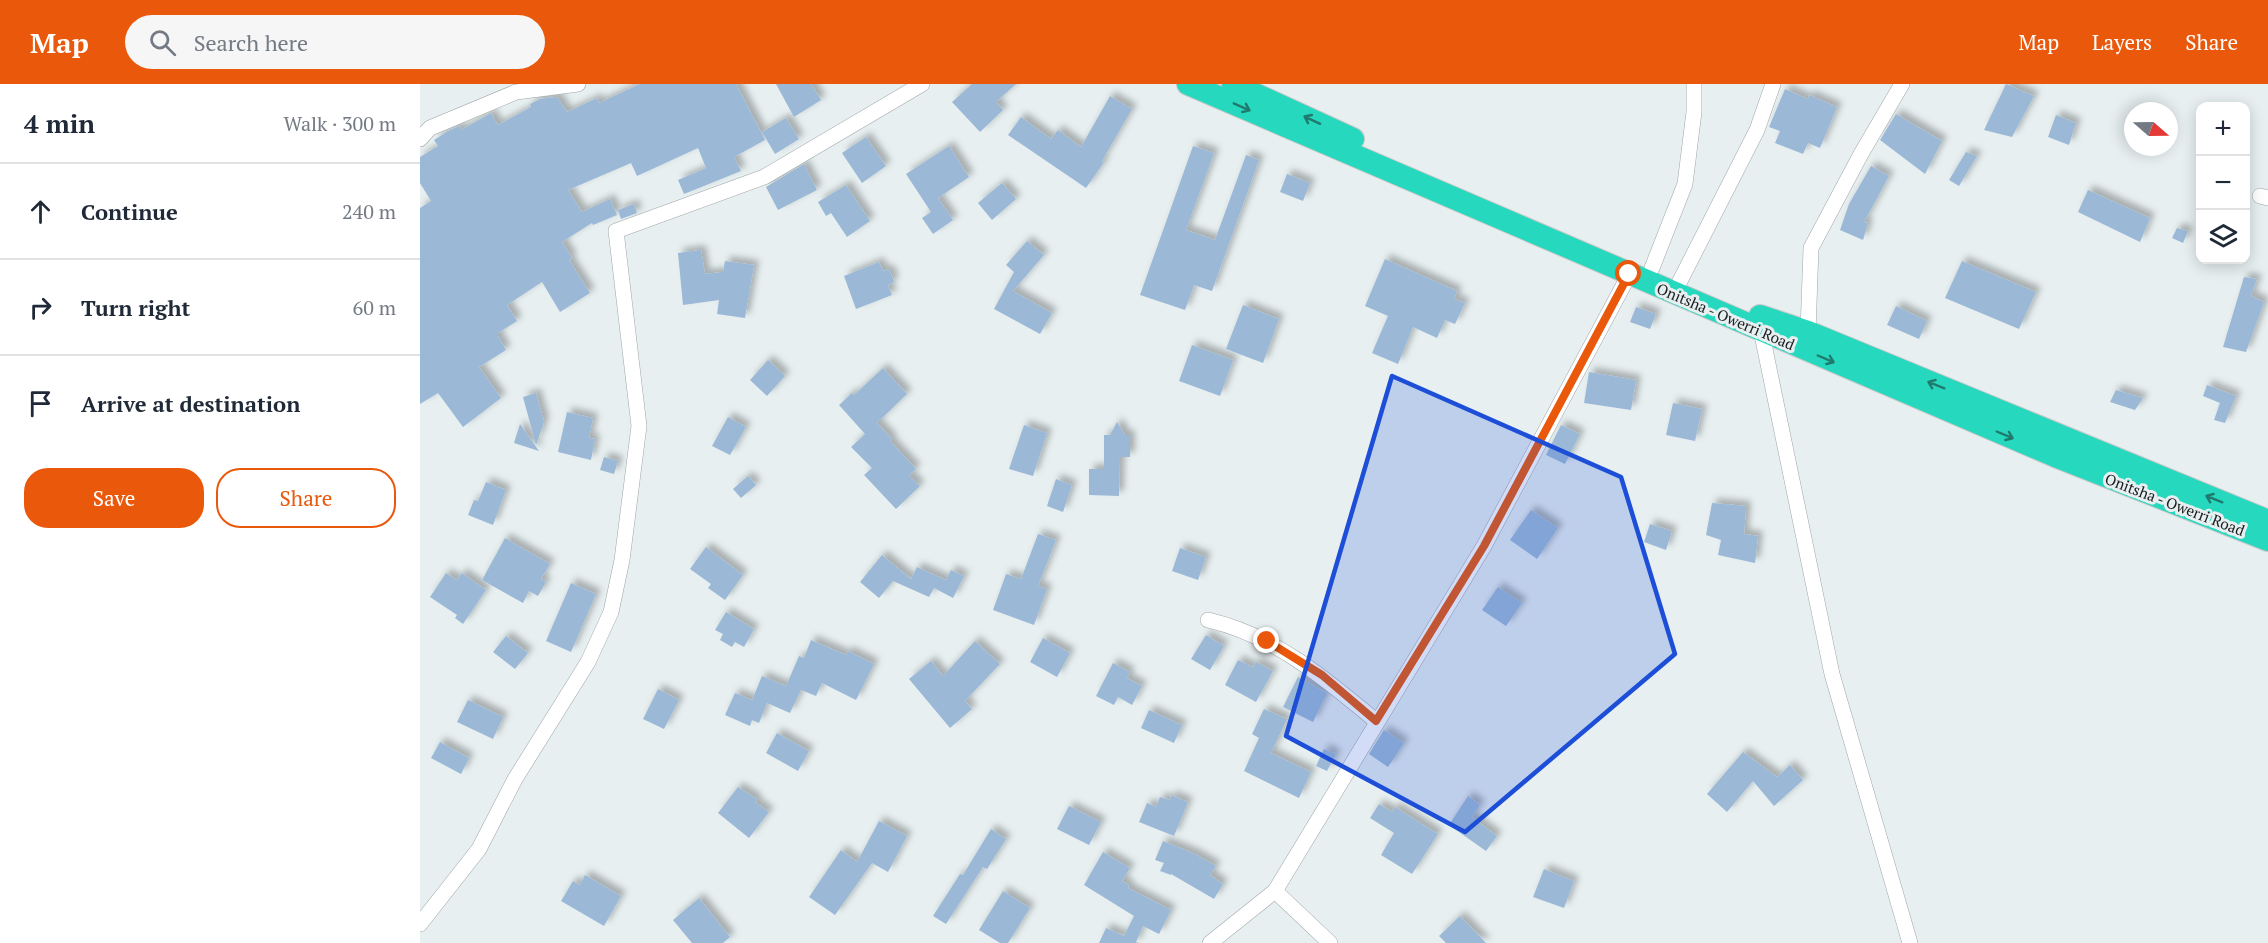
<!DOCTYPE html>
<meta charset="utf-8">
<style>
:root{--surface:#fff;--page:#f6f6f7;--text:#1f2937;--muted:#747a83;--line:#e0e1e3;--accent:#ea580c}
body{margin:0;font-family:"PT Serif",serif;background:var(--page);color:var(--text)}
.controls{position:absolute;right:18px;top:18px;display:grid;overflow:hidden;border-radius:12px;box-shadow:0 3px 15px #0003}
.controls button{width:54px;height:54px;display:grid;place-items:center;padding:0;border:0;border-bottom:2px solid var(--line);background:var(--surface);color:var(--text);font:30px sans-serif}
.compass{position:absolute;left:1704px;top:18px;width:54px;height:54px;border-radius:50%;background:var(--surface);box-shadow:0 3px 15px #0003;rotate:110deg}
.stop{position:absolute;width:18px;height:18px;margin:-14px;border:4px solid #ea580c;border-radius:50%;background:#fff}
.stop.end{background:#ea580c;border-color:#fff;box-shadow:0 2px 6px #0008}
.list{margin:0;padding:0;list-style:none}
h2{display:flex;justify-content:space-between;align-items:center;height:78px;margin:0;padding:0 24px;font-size:26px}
h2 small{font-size:20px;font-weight:400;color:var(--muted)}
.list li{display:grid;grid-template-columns:39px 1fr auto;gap:18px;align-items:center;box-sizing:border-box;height:96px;padding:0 24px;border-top:2px solid var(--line)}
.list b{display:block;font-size:22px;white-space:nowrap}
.list em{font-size:20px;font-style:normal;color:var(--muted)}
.actions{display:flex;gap:12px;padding:18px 24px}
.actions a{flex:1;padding:14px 0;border:2px solid var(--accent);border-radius:24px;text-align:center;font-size:21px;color:var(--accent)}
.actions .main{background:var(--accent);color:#fff}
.icon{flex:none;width:33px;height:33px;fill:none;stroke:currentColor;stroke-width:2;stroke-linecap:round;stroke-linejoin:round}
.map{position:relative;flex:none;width:1848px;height:859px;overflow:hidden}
header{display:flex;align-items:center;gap:36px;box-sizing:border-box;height:84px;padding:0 30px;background:var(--accent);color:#fff}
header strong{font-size:28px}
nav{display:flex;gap:33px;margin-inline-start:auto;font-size:21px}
.search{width:420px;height:54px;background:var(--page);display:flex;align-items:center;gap:15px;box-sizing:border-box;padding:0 21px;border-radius:33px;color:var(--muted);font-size:22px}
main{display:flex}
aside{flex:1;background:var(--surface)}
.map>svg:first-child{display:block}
.building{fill:#9bb9d6;filter:url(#shadow)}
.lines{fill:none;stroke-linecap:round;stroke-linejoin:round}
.minor-casing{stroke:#9fa6a8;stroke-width:16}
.highway-casing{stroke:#c8c9c9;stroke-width:24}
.minor{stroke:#fff;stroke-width:15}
.highway{stroke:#26d9be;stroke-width:22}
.oneway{stroke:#207b6e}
.route{stroke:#ea580c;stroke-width:8}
.marked{fill:#1d4ed8;fill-opacity:0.2;stroke:#1d4ed8;stroke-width:4.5;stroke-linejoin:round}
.labels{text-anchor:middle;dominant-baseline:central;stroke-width:6;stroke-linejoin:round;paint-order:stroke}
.street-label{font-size:15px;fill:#1a1d1e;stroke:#e7eff1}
</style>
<header>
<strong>Map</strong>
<div class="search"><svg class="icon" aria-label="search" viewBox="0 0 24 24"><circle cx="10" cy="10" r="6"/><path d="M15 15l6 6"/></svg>Search here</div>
<nav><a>Map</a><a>Layers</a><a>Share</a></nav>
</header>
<main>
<aside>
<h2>4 min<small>Walk · 300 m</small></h2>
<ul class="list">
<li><svg class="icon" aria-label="ahead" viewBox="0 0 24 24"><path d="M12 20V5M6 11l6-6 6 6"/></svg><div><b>Continue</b></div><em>240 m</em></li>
<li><svg class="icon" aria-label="right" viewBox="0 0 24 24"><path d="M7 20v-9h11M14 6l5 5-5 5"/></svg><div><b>Turn right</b></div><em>60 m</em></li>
<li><svg class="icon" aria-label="arrive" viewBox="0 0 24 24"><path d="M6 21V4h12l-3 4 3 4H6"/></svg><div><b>Arrive at destination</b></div></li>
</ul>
<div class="actions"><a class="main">Save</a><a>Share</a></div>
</aside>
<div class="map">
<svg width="1848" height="859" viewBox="0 0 1848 859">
<defs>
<filter id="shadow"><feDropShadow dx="5" dy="-5" stdDeviation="3" flood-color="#0004"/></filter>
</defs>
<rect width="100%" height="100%" fill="#e7eff1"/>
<g class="building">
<polygon points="220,0 316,0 345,56 314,73 321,87 264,110 258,96 286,84 278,64 217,92 211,79 148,106 162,128 190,115 197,131 173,141 172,139 142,158 152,174 149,176 170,209 140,228 122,198 87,221 97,237 78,249 78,252 86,266 59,283 81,314 43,343 18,309 0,320 0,124 11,117 0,99 0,73 18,62 14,56 28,47 39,42 41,46 71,29 78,41 111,23 110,20 120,15 137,13 147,28 177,14 179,19"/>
<polygon points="356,0 391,0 401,16 374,33"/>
<polygon points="552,0 596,0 576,18 583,26 560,48 532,18"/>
<polygon points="1586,0 1614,12 1592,53 1564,46"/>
<polygon points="1365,5 1388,15 1389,11 1417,23 1400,64 1388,59 1383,70 1355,59 1360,47 1349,43"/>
<polygon points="690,12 712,25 682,77 684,78 666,104 588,51 601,33 631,55 638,46 661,63"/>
<polygon points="1476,30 1522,57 1505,90 1460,56"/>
<polygon points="1636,31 1656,39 1649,61 1628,53"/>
<polygon points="366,34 379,55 355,70 342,48"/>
<polygon points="446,53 466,82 442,99 422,69"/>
<polygon points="529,62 549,93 518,114 533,136 513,150 502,134 511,128 486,90"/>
<polygon points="773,62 794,69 766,146 795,156 826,71 839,76 792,207 774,201 765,226 720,211"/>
<polygon points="1546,68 1557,72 1539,102 1529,96"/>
<polygon points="384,80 397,106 358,126 346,103"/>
<polygon points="1451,82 1469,92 1444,138 1448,139 1443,156 1420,146 1429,120"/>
<polygon points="867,90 890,99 883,117 860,108"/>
<polygon points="582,99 596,115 572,136 558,119"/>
<polygon points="426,101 450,137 427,153 411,129 406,132 398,118"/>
<polygon points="1668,106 1730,134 1720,158 1658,128"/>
<polygon points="214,120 217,129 201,135 198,126"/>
<polygon points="1757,144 1768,147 1763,159 1752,154"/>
<polygon points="607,157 624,171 593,207 632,229 620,250 574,225 594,188 586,181"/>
<polygon points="281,166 285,190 303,188 305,177 334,181 325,234 297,230 299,216 263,221 258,169"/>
<polygon points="965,175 1037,207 1034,215 1045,219 1035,240 1025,236 1017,254 993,243 978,280 952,269 968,232 945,222"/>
<polygon points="1542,177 1616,208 1599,245 1525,214"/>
<polygon points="459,178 463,187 469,185 474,198 468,201 472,211 436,225 424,192"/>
<polygon points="1824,193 1837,195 1831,212 1844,218 1826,268 1803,263"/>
<polygon points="823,221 859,235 843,279 806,265"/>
<polygon points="1476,222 1507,237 1499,255 1467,241"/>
<polygon points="1216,223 1236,230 1230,245 1210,238"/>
<polygon points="772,261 813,276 800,312 759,297"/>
<polygon points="348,276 365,292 347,312 330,296"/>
<polygon points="463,284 487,310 457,339 472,355 470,357 496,385 489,391 500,402 476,425 444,391 452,384 431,363 445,350 419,321 432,309 434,311"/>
<polygon points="1169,288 1216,296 1211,326 1164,319"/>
<polygon points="1787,301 1816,312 1805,339 1794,336 1800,319 1783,312"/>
<polygon points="1696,306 1723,314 1715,326 1690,318"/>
<polygon points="116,309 124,338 116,361 103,313"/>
<polygon points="1253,319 1282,325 1275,357 1246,351"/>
<polygon points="147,328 173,334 169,354 175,355 171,376 138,368"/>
<polygon points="308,333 326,343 310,371 292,362"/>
<polygon points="697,338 705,351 710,351 710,373 700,373 699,412 669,411 669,385 684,385 684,351 690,351"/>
<polygon points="100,340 119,367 94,359"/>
<polygon points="604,341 627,349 613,392 589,385"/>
<polygon points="1141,341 1160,350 1145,380 1126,371"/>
<polygon points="184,373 198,377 194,390 180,386"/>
<polygon points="328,392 336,401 321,414 313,405"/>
<polygon points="636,395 652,401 643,428 627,422"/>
<polygon points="66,398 86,406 73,441 48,431 54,416 58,417"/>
<polygon points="1292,419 1326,422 1324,450 1338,452 1335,479 1298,471 1301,456 1286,451"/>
<polygon points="1111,426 1138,444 1117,475 1090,456"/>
<polygon points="1230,440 1252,447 1246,466 1224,458"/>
<polygon points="618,450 636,456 618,502 627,505 614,541 573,526 586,490 601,495"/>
<polygon points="85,454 130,480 121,495 126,498 118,512 109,507 103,519 62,496"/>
<polygon points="286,463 323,491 305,516 288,504 291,500 270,485"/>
<polygon points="760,464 786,473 778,496 752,487"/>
<polygon points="462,471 491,495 497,483 526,496 531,486 544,492 533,514 514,504 509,513 473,497 459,514 440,498"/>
<polygon points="26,489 37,496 42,489 66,506 43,540 35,534 37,531 10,513"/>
<polygon points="151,499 176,510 151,568 126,557"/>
<polygon points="1078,503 1102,519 1086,542 1062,526"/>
<polygon points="306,528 334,545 324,563 315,558 312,563 300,556 303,550 295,546"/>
<polygon points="786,551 804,562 790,586 771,575"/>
<polygon points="86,552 108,569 95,585 73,568"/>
<polygon points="623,554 650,569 637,593 610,578"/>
<polygon points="391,556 426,571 428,567 454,580 436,616 402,599 396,612 381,606 370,629 347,619 339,639 332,636 330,642 305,631 315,609 332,616 342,592 366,602 379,572 384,574"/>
<polygon points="555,557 580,580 545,617 552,625 530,644 489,595 511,577 523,592"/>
<polygon points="818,576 833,583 836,578 853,587 836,618 805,601"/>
<polygon points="693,579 710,588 707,594 722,602 712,621 698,613 694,621 676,612"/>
<polygon points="878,593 907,609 893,638 863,623"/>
<polygon points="238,605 259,616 244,645 223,635"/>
<polygon points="48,616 83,633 73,655 37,638"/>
<polygon points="844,625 867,635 851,669 891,688 879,714 824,687 839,654 832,650"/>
<polygon points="729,626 762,641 754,659 721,644"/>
<polygon points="964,646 984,659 968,683 949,670"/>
<polygon points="357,649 389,667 378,687 346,669"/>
<polygon points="20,658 49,674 41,690 11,674"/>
<polygon points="904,665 916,670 907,687 896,682"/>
<polygon points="1323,668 1357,693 1370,681 1383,696 1354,722 1333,697 1307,728 1287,710"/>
<polygon points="318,703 337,715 335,718 349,728 329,754 298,729"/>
<polygon points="751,711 768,718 754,752 719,738 727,719 736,723 740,713 750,716"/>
<polygon points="1048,712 1060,721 1052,733 1077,752 1066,767 1029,741"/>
<polygon points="959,720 972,728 975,723 1018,750 992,790 961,771 974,749 950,734"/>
<polygon points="649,722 681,738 669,761 637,745"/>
<polygon points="459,737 487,752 468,788 452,779 415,831 389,813 421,766 437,778"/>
<polygon points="571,745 586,755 567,785 563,783 526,840 513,832 540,790 543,791"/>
<polygon points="743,757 775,770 796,782 790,791 803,800 794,815 751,790 751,791 740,787 744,779 735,776"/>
<polygon points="683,768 710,784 702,797 709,801 708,804 751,826 739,850 723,842 716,858 719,859 679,859 686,844 704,852 714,832 664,801"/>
<polygon points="1124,785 1154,797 1144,824 1113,813"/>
<polygon points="165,791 201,812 184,842 141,817 153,797 160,801"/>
<polygon points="583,807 610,824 588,859 580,859 559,846"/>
<polygon points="279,814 310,853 303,859 272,859 253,836"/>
<polygon points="1040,832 1066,859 1026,859 1019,852"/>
</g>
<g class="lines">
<defs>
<g id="minor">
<polyline points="0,55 10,44 96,8 158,0"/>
<polyline points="1840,112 1848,114"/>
<polyline points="1232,184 1265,100 1274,28 1274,0"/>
<polyline points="1260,197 1337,46 1353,0"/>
<polyline points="1341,246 1412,590 1490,859"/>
<polyline points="1388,248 1391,164 1441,70 1482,0"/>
<path d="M788 536C854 551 906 595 956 637"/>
<polyline points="855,807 910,859"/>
<polyline points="0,840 59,765 95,695 168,578 191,528 202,476 219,342 196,147 344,93 502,0"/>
<polyline points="790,859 855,807 1064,462 1209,191"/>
</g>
<g id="highway">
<polyline points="768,0 1635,372 1848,456"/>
<polyline points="813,0 933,55"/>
<polyline points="1340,232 1388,248 1848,437"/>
</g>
</defs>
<use href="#minor" class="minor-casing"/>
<use href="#highway" class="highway-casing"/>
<use href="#minor" class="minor"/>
<use href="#highway" class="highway"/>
</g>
<defs><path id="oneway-shaft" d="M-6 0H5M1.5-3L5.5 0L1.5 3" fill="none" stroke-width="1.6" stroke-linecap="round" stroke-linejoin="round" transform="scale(1.5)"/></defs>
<g class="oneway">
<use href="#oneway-shaft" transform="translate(822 23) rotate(24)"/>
<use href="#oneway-shaft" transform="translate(892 36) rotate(-155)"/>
<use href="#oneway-shaft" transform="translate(1406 275) rotate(23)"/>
<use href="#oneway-shaft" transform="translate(1516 301) rotate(-158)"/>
<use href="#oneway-shaft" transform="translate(1585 351) rotate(23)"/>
<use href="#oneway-shaft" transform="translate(1794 415) rotate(-158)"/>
</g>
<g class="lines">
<polyline class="route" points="847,557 902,591 956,637 1064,462 1209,190"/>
</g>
<path class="marked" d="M972 292 1201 393 1255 570 1045 748 866 652Z"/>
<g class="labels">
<g class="street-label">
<text transform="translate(1306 232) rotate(23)">Onitsha - Owerri Road</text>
<text transform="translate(1755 420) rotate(21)">Onitsha - Owerri Road</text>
</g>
</g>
</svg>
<div class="controls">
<button>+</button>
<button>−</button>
<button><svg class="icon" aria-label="layers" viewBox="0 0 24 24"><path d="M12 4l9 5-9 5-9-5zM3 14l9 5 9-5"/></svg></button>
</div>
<svg class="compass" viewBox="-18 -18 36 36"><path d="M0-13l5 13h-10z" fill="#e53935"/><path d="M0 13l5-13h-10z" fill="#747a83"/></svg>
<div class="stop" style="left:1209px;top:190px"></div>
<div class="stop end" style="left:847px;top:557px"></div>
</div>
</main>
